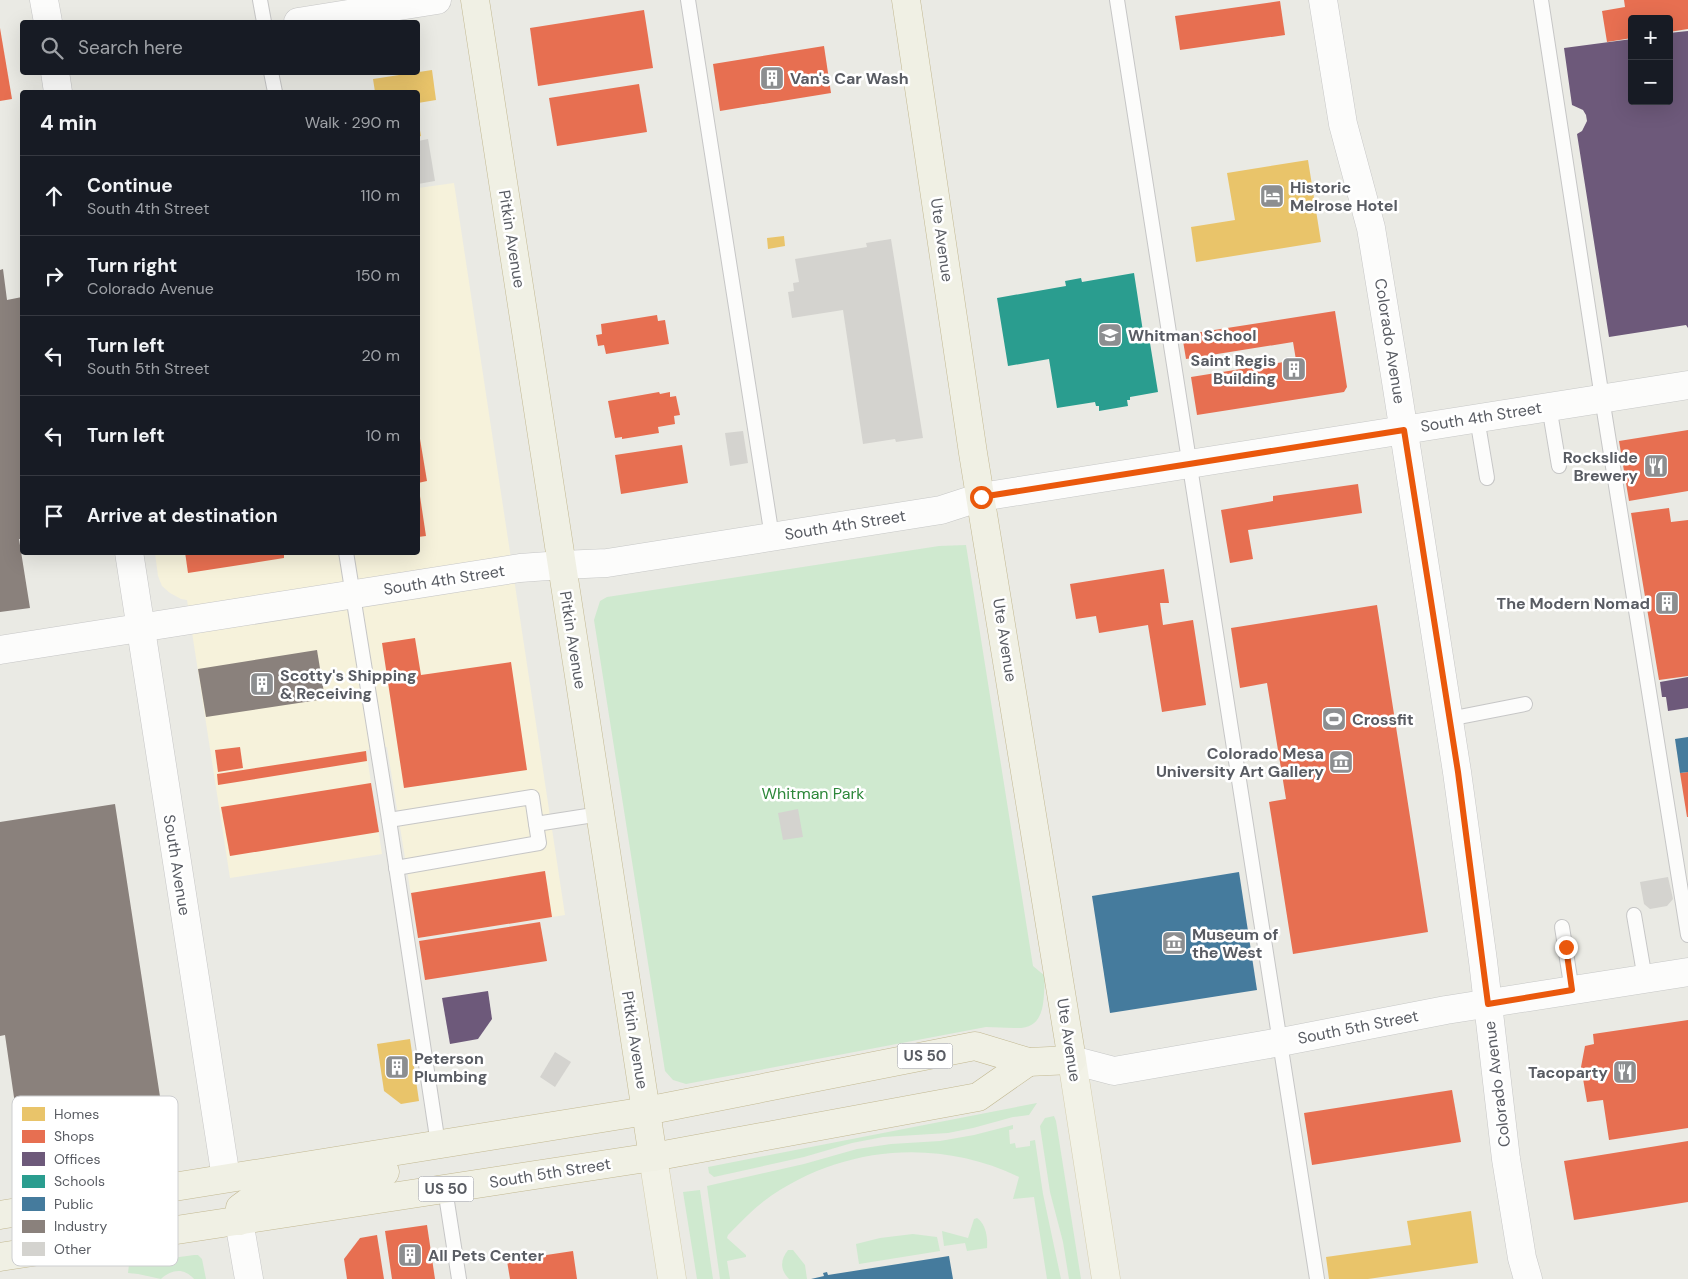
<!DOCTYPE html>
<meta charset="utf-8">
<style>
:root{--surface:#171b24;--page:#242831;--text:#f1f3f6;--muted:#9ea1a6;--line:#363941}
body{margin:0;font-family:"DM Sans",sans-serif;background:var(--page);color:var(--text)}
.controls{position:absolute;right:15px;top:15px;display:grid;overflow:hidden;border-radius:5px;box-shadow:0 5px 20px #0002}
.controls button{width:45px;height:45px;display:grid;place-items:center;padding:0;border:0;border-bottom:1px solid var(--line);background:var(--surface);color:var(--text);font:25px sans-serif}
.stop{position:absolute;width:15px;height:15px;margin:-11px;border:4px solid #ea580c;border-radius:50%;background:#fff}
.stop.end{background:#ea580c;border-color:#fff;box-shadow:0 1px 5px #0008}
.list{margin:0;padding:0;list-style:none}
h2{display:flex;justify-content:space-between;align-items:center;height:65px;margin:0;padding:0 20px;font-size:21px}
h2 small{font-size:16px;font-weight:400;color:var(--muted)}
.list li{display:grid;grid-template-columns:32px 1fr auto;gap:15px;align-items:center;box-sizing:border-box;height:80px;padding:0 20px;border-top:1px solid var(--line)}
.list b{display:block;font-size:19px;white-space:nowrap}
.list p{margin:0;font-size:16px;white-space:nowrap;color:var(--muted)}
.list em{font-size:16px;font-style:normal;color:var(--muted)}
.icon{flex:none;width:28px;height:28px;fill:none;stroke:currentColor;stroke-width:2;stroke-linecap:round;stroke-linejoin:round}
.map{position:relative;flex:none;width:1688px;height:1279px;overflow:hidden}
.search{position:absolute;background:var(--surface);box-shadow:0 5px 20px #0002;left:20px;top:20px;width:400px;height:55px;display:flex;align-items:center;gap:12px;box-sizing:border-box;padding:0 18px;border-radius:5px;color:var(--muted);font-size:19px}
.panel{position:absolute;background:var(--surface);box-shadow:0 5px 20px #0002;left:20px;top:90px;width:400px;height:465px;border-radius:5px}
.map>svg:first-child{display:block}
.commercial{fill:#f6f2db}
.green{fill:#cfe9cf}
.homes{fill:#e9c46a}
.shops{fill:#e76f51}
.offices{fill:#6d597a}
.schools{fill:#2a9d8f}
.public{fill:#457b9d}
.industry{fill:#8a817c}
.building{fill:#d4d3cf}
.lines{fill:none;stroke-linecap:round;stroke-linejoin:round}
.service-casing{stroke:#c6c6c6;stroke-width:16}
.minor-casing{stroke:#c6c6c6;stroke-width:29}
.secondary-casing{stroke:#c6c7c6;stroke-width:29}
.primary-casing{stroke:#d5ceaf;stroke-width:29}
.trunk-casing{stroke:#c2b891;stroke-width:29}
.service{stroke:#fcfcfb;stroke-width:14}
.minor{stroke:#fcfcfb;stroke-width:28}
.secondary{stroke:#fcfcfb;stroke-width:28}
.primary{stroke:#f2f2e7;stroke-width:28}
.trunk{stroke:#f0f0e4;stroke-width:28}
.route{stroke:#ea580c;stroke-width:6}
.labels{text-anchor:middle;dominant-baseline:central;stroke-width:5;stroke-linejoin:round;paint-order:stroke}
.shield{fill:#fff;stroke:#8b8d92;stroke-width:1}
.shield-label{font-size:15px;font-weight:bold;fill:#595c63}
.poi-label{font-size:16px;font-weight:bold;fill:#595c63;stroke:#fff;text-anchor:start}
.street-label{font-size:16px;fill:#595c63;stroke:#fff}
.park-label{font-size:16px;fill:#2c8739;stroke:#fff}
.key{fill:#fff;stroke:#cdced0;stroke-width:1}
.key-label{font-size:14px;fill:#595c63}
</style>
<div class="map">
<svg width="1688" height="1279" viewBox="0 0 1688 1279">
<rect width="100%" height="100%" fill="#eaeae4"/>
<polygon class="commercial" points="454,183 565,915 418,938 387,747 366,750 382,854 230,878 187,600 181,599 170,593 162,586 158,576 155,553 418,552 418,188"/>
<g class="green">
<path d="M966 545 1033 966 1045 976C1043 1001 1047 1030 1014 1028 1004 1028 996 1027 986 1027L686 1084 673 1080 665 1071 594 620 600 601 607 597 939 546Z"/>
<polygon points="1037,1103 1029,1115 1013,1117 973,1128 948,1133 883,1137 852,1143 804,1157 714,1177 709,1173 708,1167"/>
<polygon points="1054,1116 1056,1121 1081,1279 1069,1279 1063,1242 1050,1192 1040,1126 1045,1118"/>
<path d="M1013 1125V1129L1009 1130 1010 1144 1015 1143 1016 1148 1030 1146V1141L1035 1140 1043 1194 1061 1279H1047L1034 1197 1013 1199 1019 1177C936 1137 839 1146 764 1201 751 1211 740 1223 728 1235L727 1238 746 1255V1257L727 1261 730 1279H720L707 1186 804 1164 857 1149 891 1144 940 1141 974 1135Z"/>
<polygon points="700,1190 713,1279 697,1279 683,1192"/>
<path d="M977 1218C986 1224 988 1238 987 1248L967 1251 965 1243 944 1246 942 1231 968 1238 974 1219Z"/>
<polygon points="913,1234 937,1237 940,1251 859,1264 856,1244 880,1238"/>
<path d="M788 1250H793L805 1265 807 1279H789C780 1270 780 1260 788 1250Z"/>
<path d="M194 1255H198L202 1259 206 1279H194C184 1268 172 1269 161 1279L138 1274 128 1273 129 1264Z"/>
</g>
<g class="homes">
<polygon points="432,70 436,100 418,103 418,92 375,92 373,79"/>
<polygon points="418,119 421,136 418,137"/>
<polygon points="1308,160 1321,242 1196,262 1191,227 1235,220 1227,173"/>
<polygon points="784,236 785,246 768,249 767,238"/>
<polygon points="410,1039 419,1101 401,1104 384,1091 377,1044"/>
<polygon points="1471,1211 1478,1263 1368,1279 1329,1279 1326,1257 1411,1245 1407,1221"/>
</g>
<g class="shops">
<polygon points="1624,0 1688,0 1688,29 1669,32 1669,19 1632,19 1632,38 1607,42 1602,11 1625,7"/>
<polygon points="1280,1 1285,35 1180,50 1175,16"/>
<polygon points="644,10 653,68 538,86 530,28"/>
<polygon points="0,28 12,99 0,101"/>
<polygon points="824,46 831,93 720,111 713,64"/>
<polygon points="639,84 647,132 557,146 549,98"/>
<polygon points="1335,311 1347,387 1344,392 1197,415 1191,377 1296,360 1293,342 1186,359 1182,335"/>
<polygon points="657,315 658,321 665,320 669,344 606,354 604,345 598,346 596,335 602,334 601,324"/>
<polygon points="659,392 660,394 670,392 670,397 676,396 680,415 674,416 675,424 658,427 659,433 622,439 622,437 615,438 608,401"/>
<polygon points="1688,430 1688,491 1629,501 1619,441"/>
<polygon points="418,433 419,433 427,481 418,483"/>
<polygon points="682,445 688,483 621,494 615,455"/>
<polygon points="418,483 426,536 418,537"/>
<polygon points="1358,484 1362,513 1248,530 1253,559 1230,563 1221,510 1273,501 1273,496"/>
<polygon points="1669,508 1671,522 1688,520 1688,676 1659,680 1631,513"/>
<polygon points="185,552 284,552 284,558 188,573"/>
<polygon points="1164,569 1169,603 1160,603 1163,625 1193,620 1206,705 1162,712 1148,625 1099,633 1096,616 1076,619 1070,584"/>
<polygon points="1377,605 1428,932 1293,954 1269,802 1286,799 1267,683 1240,688 1231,628"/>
<polygon points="415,638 421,675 511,662 527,770 404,788 382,643"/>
<polygon points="240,747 243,768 218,772 215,750"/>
<polygon points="366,751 367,761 218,785 217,774"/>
<polygon points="1688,772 1688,817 1687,817 1680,773"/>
<polygon points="371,783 379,832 230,856 221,807"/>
<polygon points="545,871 552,917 418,938 411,893"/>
<polygon points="540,922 547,961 425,980 419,941"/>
<polygon points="1688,1020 1688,1128 1609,1140 1603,1100 1587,1102 1581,1067 1585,1046 1594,1044 1593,1034"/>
<polygon points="1452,1090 1461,1142 1312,1165 1304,1113"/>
<polygon points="1688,1141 1688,1202 1574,1220 1564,1161"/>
<polygon points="427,1225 435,1279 392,1279 385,1231"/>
<polygon points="377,1235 384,1279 347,1279 344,1259 360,1238"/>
<polygon points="573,1251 577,1279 510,1279 507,1261"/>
</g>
<g class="offices">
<polygon points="1688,31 1688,328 1686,325 1609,337 1577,134 1582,131 1587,121 1586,115 1583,110 1572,105 1564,48 1632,39 1632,101 1669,101 1669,33"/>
<polygon points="1688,677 1688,708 1668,711 1666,697 1662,697 1660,682"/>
<polygon points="488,991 492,1019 478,1039 450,1044 442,998"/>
</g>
<polygon class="schools" points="1134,273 1144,338 1149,337 1158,392 1130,397 1130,400 1127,400 1128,406 1099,411 1099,406 1096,406 1095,402 1057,408 1049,359 1008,366 997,298 1066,286 1065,281 1081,278 1082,282"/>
<g class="public">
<polygon points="1688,737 1688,772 1680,773 1675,739"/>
<polygon points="1239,872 1257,990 1110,1013 1092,896"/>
<polygon points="949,1256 953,1279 811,1279 824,1276 823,1273 827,1272 828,1275"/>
</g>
<g class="industry">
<polygon points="3,269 7,300 22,297 22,539 19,539 30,608 0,612 0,270"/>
<polygon points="317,650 325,699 206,717 198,669"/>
<polygon points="115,804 161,1103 18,1125 5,1035 0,1036 0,822"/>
</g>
<g class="building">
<polygon points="428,139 435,181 418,184 418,141"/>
<polygon points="891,239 923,438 896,442 895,439 863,444 843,310 792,318 788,292 794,291 793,283 799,282 795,259 867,247 866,243"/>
<polygon points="743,431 748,463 730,466 725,433"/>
<polygon points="798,809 803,837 783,840 778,813"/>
<polygon points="1668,877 1673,899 1667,906 1650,909 1644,904 1640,882"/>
<polygon points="555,1052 571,1062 555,1087 540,1077"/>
</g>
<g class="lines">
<defs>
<g id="service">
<polyline points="260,0 264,22"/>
<polyline points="688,0 772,537"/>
<polyline points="1117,0 1317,1279"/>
<polyline points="1541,0 1602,398 1688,935"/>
<polyline points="271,72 275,92"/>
<polyline points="1549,406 1559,466"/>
<polyline points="1477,418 1487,478"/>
<polyline points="346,552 389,820 438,1144"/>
<polyline points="1449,719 1525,704"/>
<polyline points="389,820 532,797 536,824 600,814"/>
<polyline points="396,868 539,843 536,824"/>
<polyline points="1634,915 1645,979"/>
<polyline points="1562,927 1572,991"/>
<polyline points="445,1189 459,1279"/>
</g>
<g id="minor">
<polyline points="44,0 48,22"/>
<polyline points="1323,0 1343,124 1371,228 1395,375 1457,772 1483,961 1506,1159 1522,1258 1528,1279"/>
<polyline points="298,22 437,0"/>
<polyline points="55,72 58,92"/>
<polyline points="129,552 226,1178"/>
<polyline points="0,650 520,568 562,565"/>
<polyline points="239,1221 249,1279"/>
</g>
<g id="secondary">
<polyline points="562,565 607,563 941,510 981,497 1688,385"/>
<polyline points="1072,1060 1114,1071 1281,1042 1446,1010 1688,972"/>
</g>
<g id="primary">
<polyline points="1072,1060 1106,1279"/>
<polyline points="653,1157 672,1279"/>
</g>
<g id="trunk">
<polyline points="475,0 653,1157"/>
<polyline points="0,1215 646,1111 975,1046 1028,1062 1072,1060 973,453 906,0"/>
<polyline points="239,1221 240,1208 251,1200 275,1192 385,1172"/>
<polyline points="0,1257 653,1157 978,1097 1028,1062"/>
</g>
</defs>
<use href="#service" class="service-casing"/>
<use href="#minor" class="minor-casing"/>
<use href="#secondary" class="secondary-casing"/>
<use href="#primary" class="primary-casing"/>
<use href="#trunk" class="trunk-casing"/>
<use href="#service" class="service"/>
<use href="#minor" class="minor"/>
<use href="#secondary" class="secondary"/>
<use href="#primary" class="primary"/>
<use href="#trunk" class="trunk"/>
</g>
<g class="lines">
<polyline class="route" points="981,497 1404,430 1458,772 1488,1004 1572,990 1566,947"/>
</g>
<defs>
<symbol id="building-square" viewBox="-11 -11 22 22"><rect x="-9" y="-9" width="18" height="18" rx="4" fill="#8c8e90" stroke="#fff"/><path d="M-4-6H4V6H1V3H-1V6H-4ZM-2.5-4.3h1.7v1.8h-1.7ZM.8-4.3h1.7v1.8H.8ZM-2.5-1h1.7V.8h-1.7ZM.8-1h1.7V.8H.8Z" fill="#fff"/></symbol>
<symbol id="hotel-square" viewBox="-11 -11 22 22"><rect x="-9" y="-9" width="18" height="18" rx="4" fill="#8c8e90" stroke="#fff"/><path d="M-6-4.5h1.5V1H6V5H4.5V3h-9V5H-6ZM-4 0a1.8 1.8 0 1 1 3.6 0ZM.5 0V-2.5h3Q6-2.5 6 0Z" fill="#fff"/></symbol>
<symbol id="school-square" viewBox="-11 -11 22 22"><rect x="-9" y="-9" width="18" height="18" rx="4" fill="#8c8e90" stroke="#fff"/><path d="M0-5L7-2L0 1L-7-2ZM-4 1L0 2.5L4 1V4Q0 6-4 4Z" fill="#fff"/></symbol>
<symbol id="restaurant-square" viewBox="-11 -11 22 22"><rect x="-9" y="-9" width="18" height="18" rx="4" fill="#8c8e90" stroke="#fff"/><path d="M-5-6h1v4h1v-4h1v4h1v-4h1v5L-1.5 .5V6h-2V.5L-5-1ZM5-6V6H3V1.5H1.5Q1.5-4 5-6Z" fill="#fff"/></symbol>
<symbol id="stadium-square" viewBox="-11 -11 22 22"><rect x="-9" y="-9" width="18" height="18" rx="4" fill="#8c8e90" stroke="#fff"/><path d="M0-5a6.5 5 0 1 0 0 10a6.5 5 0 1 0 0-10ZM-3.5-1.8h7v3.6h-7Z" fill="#fff"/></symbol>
<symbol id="museum-square" viewBox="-11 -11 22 22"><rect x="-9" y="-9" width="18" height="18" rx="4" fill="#8c8e90" stroke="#fff"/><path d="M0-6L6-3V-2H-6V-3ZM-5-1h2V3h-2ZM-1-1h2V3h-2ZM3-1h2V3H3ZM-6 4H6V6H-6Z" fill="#fff"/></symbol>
</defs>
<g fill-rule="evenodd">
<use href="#building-square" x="758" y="64" width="28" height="28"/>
<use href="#hotel-square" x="1258" y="182" width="28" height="28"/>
<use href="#school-square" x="1096" y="321" width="28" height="28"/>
<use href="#building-square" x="1280" y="355" width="28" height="28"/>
<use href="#restaurant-square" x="1642" y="452" width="28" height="28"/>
<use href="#building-square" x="1653" y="589" width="28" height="28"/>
<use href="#building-square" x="248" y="670" width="28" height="28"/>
<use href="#stadium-square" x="1320" y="705" width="28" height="28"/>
<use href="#museum-square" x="1327" y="748" width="28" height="28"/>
<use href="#museum-square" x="1160" y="929" width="28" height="28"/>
<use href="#building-square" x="383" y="1053" width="28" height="28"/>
<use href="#restaurant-square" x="1611" y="1058" width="28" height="28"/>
<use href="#building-square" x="396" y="1241" width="28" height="28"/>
</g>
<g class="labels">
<g class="shield">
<rect x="897.5" y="1043.5" width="55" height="25" rx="4"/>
<rect x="418.5" y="1176.5" width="55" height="25" rx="4"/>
</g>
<g class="shield-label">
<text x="925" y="1056">US 50</text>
<text x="446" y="1189">US 50</text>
</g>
<g class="poi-label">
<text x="790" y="78">Van's Car Wash</text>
<text x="1290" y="187">Historic<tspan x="1290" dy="18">Melrose Hotel</tspan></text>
<text x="1128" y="335">Whitman School</text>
<text x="1276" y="360" text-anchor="end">Saint Regis<tspan x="1276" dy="18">Building</tspan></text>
<text x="1638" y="457" text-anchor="end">Rockslide<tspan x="1638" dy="18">Brewery</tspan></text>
<text x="1650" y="603" text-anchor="end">The Modern Nomad</text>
<text x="280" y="675">Scotty's Shipping<tspan x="280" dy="18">&amp; Receiving</tspan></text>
<text x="1352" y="719">Crossfit</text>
<text x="1324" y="753" text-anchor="end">Colorado Mesa<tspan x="1324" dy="18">University Art Gallery</tspan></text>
<text x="1192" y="934">Museum of<tspan x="1192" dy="18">the West</tspan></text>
<text x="414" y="1058">Peterson<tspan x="414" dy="18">Plumbing</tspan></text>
<text x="1608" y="1072" text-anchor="end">Tacoparty</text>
<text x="428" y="1255">All Pets Center</text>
</g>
<g class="street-label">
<text transform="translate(512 239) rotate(81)">Pitkin Avenue</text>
<text transform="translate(942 240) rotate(82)">Ute Avenue</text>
<text transform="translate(1390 341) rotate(81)">Colorado Avenue</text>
<text transform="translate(1481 417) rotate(-9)">South 4th Street</text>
<text transform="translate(845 525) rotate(-9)">South 4th Street</text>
<text transform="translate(444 580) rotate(-9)">South 4th Street</text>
<text transform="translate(573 640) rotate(81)">Pitkin Avenue</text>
<text transform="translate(1005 640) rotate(81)">Ute Avenue</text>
<text transform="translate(177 865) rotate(81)">South Avenue</text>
<text transform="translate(1358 1027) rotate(-11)">South 5th Street</text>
<text transform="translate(635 1040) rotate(81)">Pitkin Avenue</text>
<text transform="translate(1069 1040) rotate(81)">Ute Avenue</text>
<text transform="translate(1497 1084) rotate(-97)">Colorado Avenue</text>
<text transform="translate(550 1173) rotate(-9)">South 5th Street</text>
</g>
<g class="park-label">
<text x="813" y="793">Whitman Park</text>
</g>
</g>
<rect x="12" y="1096" width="166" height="170" rx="8" class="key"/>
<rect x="22" y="1107" width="23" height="14" fill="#e9c46a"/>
<rect x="22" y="1130" width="23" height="13" fill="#e76f51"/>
<rect x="22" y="1152" width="23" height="14" fill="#6d597a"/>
<rect x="22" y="1175" width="23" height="13" fill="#2a9d8f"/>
<rect x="22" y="1197" width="23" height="14" fill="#457b9d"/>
<rect x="22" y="1220" width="23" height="13" fill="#8a817c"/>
<rect x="22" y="1242" width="23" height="14" fill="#d4d3cf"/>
<g class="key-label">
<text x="54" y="1119">Homes</text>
<text x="54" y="1141">Shops</text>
<text x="54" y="1164">Offices</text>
<text x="54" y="1186">Schools</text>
<text x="54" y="1209">Public</text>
<text x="54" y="1231">Industry</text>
<text x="54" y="1254">Other</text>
</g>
</svg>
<div class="controls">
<button>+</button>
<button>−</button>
</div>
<div class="stop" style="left:981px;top:497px"></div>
<div class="stop end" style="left:1566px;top:947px"></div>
<div class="search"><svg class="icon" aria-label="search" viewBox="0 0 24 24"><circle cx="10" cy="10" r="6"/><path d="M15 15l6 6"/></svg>Search here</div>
<section class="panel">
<h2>4 min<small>Walk · 290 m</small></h2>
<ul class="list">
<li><svg class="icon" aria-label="ahead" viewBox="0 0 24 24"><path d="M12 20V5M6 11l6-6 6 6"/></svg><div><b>Continue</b><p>South 4th Street</p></div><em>110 m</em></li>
<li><svg class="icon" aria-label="right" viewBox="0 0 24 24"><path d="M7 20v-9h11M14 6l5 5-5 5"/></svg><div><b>Turn right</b><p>Colorado Avenue</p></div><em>150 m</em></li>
<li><svg class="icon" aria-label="left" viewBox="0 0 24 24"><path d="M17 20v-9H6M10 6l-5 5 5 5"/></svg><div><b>Turn left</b><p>South 5th Street</p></div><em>20 m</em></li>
<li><svg class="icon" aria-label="left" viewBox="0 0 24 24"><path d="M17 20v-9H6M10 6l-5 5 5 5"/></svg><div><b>Turn left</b></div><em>10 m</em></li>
<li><svg class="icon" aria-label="arrive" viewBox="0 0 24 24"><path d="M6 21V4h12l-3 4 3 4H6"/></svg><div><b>Arrive at destination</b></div></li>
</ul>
</section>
</div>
